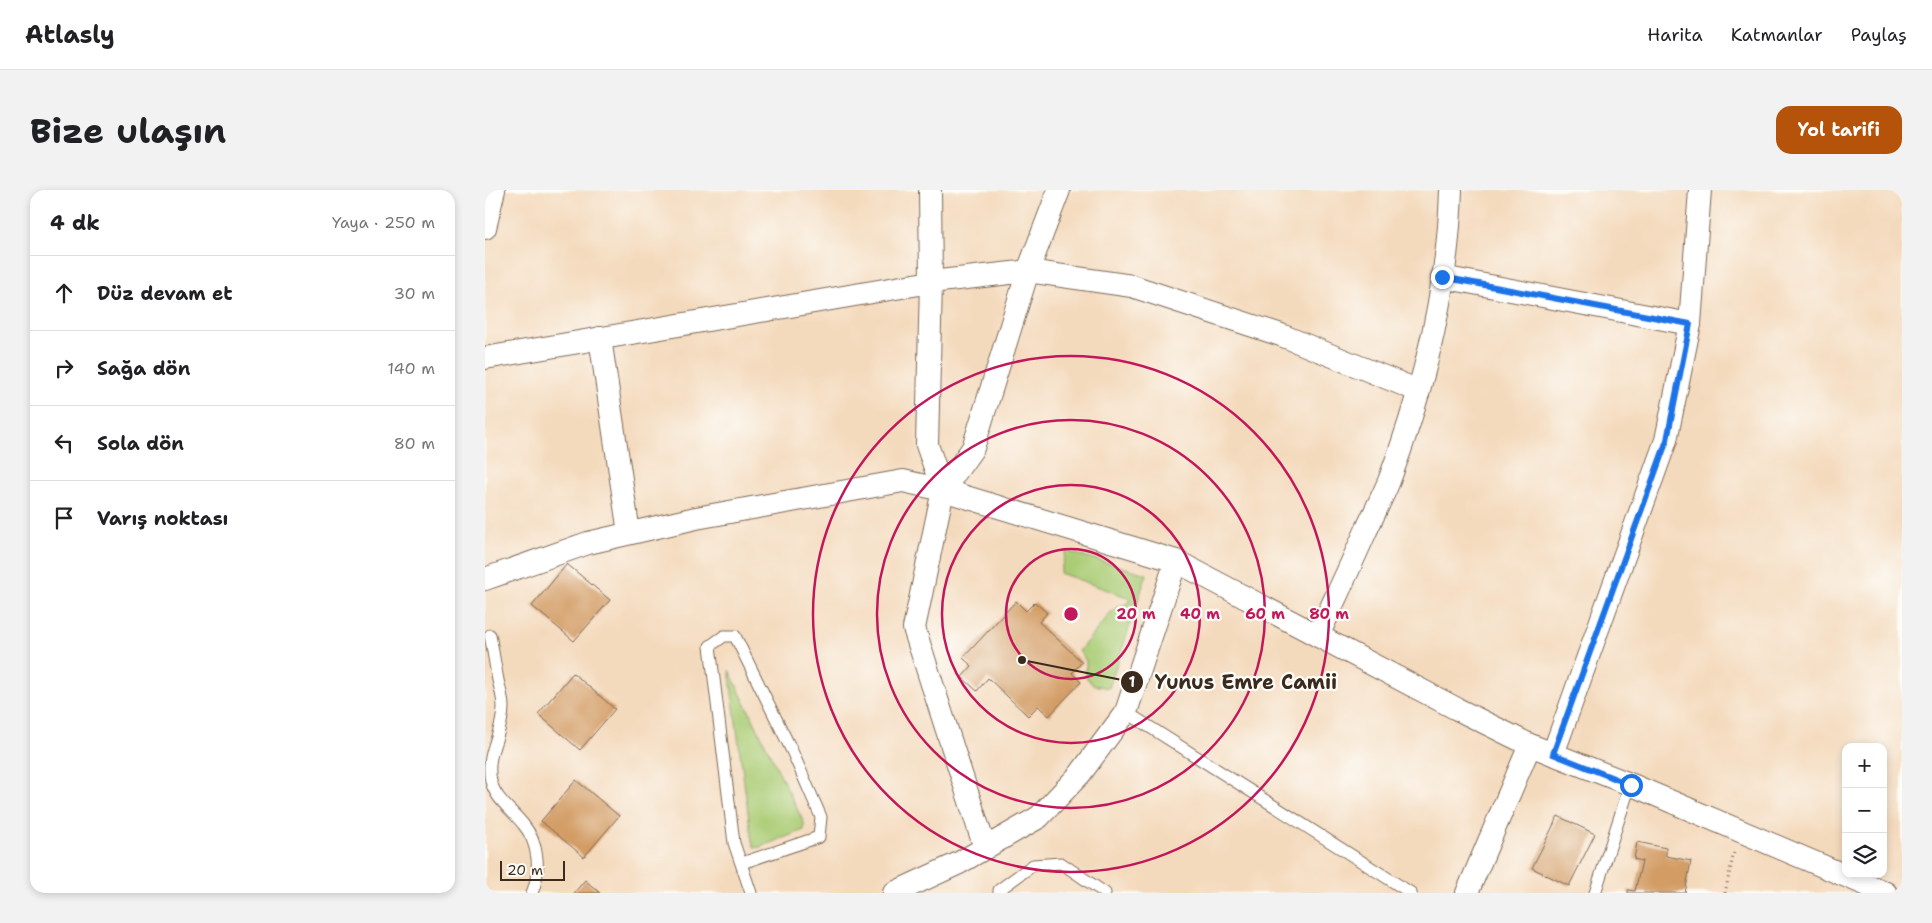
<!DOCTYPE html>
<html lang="tr">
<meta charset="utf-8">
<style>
:root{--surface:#fff;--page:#f2f2f2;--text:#202124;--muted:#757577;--line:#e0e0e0;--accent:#b45309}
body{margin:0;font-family:"Shantell Sans",sans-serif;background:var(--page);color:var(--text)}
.controls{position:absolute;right:15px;bottom:15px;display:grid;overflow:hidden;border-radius:10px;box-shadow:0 2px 8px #0003}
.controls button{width:45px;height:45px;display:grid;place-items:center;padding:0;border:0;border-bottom:1px solid var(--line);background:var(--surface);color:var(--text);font:25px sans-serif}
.scale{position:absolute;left:15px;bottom:12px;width:65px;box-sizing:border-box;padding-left:5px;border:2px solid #3b2a1e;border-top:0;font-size:14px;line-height:18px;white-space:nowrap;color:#3b2a1e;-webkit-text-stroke:4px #fdfcf7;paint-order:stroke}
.stop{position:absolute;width:15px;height:15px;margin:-11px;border:4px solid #1a73e8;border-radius:50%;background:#fff}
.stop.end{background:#1a73e8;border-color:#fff;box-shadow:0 1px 5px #0008}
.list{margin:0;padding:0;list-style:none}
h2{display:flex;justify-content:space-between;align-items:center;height:65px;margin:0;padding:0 20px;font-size:21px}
h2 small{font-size:16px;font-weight:400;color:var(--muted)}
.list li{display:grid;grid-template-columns:32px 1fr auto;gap:15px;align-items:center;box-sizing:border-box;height:75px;padding:0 20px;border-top:1px solid var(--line)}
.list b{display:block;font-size:19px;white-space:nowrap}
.list em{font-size:16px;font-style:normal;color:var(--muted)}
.icon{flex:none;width:28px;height:28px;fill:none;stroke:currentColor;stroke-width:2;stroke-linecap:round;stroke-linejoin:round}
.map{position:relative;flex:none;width:1417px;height:703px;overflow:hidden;border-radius:15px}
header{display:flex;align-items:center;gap:30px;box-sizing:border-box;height:70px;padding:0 25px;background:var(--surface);border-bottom:1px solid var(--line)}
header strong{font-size:24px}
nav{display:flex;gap:28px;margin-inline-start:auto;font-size:18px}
.intro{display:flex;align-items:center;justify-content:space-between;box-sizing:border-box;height:120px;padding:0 30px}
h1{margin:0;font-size:35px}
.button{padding:12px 22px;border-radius:15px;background:var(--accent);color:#fff;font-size:18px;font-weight:700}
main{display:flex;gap:30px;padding:0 30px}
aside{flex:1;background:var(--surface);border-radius:15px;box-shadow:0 2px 8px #0003}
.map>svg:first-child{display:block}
.green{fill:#aacc74;stroke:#727b49}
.building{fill:#d39c65}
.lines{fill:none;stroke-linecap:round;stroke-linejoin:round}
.lane-casing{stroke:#7c6856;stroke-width:13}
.street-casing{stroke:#7c6856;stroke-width:24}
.path{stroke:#7c6856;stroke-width:3;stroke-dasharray:1 4;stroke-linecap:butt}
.lane{stroke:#fff;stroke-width:11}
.street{stroke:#fff;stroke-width:22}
.route{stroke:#1a73e8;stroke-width:6}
.ring{fill:none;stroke:#c2185b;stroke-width:2.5}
.centre{fill:#c2185b;stroke:#fdfcf7;stroke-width:2.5}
.ring-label{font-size:15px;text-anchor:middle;font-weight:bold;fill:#c2185b;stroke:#fdfcf7;stroke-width:4.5;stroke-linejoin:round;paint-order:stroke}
.leader{fill:none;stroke:#3b2a1e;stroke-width:2}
.callout-dot{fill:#3b2a1e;stroke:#fdfcf7;stroke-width:2}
.mark-label{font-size:15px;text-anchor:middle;font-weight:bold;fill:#fff}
.callout-label{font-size:20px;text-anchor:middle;font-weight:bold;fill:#3b2a1e;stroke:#fdfcf7;stroke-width:4.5;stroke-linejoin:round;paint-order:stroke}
</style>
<header>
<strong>Atlasly</strong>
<nav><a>Harita</a><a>Katmanlar</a><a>Paylaş</a></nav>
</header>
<div class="intro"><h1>Bize ulaşın</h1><a class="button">Yol tarifi</a></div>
<main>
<aside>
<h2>4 dk<small>Yaya · 250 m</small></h2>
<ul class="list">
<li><svg class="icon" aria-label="ahead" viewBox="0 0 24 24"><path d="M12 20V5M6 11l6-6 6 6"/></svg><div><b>Düz devam et</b></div><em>30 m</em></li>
<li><svg class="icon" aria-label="right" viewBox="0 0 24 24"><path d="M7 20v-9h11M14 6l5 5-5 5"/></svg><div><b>Sağa dön</b></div><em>140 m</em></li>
<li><svg class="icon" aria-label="left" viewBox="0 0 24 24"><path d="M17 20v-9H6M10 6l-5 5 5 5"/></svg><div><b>Sola dön</b></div><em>80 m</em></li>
<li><svg class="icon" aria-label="arrive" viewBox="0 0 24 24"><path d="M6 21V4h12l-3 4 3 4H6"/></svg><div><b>Varış noktası</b></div></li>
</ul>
</aside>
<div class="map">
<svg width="1417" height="703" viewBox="0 0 1417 703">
<rect width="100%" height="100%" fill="#fdfcf7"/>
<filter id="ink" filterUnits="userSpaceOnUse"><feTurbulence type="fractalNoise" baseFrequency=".02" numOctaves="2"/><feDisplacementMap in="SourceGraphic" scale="10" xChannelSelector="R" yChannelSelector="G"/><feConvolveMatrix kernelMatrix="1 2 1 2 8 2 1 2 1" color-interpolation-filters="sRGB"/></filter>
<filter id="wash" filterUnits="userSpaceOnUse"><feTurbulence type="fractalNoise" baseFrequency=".0096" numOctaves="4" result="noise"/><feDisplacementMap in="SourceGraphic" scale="20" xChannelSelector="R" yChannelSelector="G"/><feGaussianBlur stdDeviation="1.12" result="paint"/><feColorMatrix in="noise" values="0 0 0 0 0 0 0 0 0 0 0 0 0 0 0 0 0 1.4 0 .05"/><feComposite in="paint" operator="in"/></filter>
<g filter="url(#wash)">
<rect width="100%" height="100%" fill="#f4dabd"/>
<g class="green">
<polygon points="581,361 662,384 624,498 608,495 601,487 601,471 594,461 628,420 646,411 642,407 575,383"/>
<polygon points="244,480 319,633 319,640 275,657 270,658 267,652"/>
</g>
<g id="blocks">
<g class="building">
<polygon points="82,374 125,410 89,451 47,416"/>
<polygon points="531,411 541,421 550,412 562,423 554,432 597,472 587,483 596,492 564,526 553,516 543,526 503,488 492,501 477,487 487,476 478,468"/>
<polygon points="88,483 130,519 95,560 53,524"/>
<polygon points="91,590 134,626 99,667 56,631"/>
<polygon points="1073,626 1110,644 1084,696 1047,678"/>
<polygon points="1152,652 1181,658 1181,666 1206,671 1200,703 1143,703 1143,700 1150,701 1157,671 1149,669"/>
<polygon points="100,690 115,703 89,703"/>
</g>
</g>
</g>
<g filter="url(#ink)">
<use href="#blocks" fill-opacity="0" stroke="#7c6856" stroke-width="1"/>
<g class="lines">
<defs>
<g id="lane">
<path d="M5 445C8 460 10 475 13 490 15 499 18 508 18 517 18 545 0 562 6 591 10 609 27 620 38 634 54 653 56 681 47 703"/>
<polyline points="641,522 926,703"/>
<polyline points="257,673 334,647 336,627 307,561 250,446 239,446 225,456 249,653 266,703"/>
<polyline points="514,703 514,700 548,675 576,673 620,703"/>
<polyline points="1110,703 1145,595"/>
</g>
<g id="street">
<polyline points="445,0 446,92 442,255 458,300"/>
<polyline points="0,38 9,0"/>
<polyline points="957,87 1205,134"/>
<polyline points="115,148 144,343"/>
<polyline points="0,168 446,92 543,81 647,96 796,145 934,201"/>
<polyline points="0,389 103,353 211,328 418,291 458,300 691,371 972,519 1045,555 1152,597 1401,703"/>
<path d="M833 446C849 411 865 377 880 343 888 325 897 308 904 291 939 198 963 99 966 0"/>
<polyline points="1068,564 1181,250 1205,134 1215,0"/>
<polyline points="500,658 429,438 458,300 488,258 543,81 574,0"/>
<polyline points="409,703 474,673 554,627 595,584 641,522 691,371"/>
<polyline points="982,703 1045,555"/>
</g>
</defs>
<use href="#lane" class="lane-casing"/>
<use href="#street" class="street-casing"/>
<polyline class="path" points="1240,703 1249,662"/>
<use href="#lane" class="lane"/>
<use href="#street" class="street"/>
</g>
</g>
<g class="lines" filter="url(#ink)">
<polyline class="route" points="957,87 1205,134 1182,250 1068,564 1146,595"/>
</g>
<g class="ring">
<circle cx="586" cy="424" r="65"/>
<circle cx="586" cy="424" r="129"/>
<circle cx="586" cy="424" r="194"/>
<circle cx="586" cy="424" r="258"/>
</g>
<circle cx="586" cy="424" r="8" class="centre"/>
<g class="ring-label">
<text x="651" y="429">20 m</text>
<text x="715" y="429">40 m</text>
<text x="780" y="429">60 m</text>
<text x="844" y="429">80 m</text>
</g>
<path class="leader" d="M537 470L647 492"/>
<g class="callout-dot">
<circle cx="537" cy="470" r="5"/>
<circle cx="647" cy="492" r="12"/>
</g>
<g class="mark-label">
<text x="647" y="497">1</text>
</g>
<g class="callout-label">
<text x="761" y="499">Yunus Emre Camii</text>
</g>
</svg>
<div class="controls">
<button>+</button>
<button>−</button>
<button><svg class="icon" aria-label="layers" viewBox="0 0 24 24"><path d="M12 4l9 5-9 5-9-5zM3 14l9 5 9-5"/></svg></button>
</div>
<div class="scale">20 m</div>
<div class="stop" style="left:1146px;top:595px"></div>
<div class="stop end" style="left:957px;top:87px"></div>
</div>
</main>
